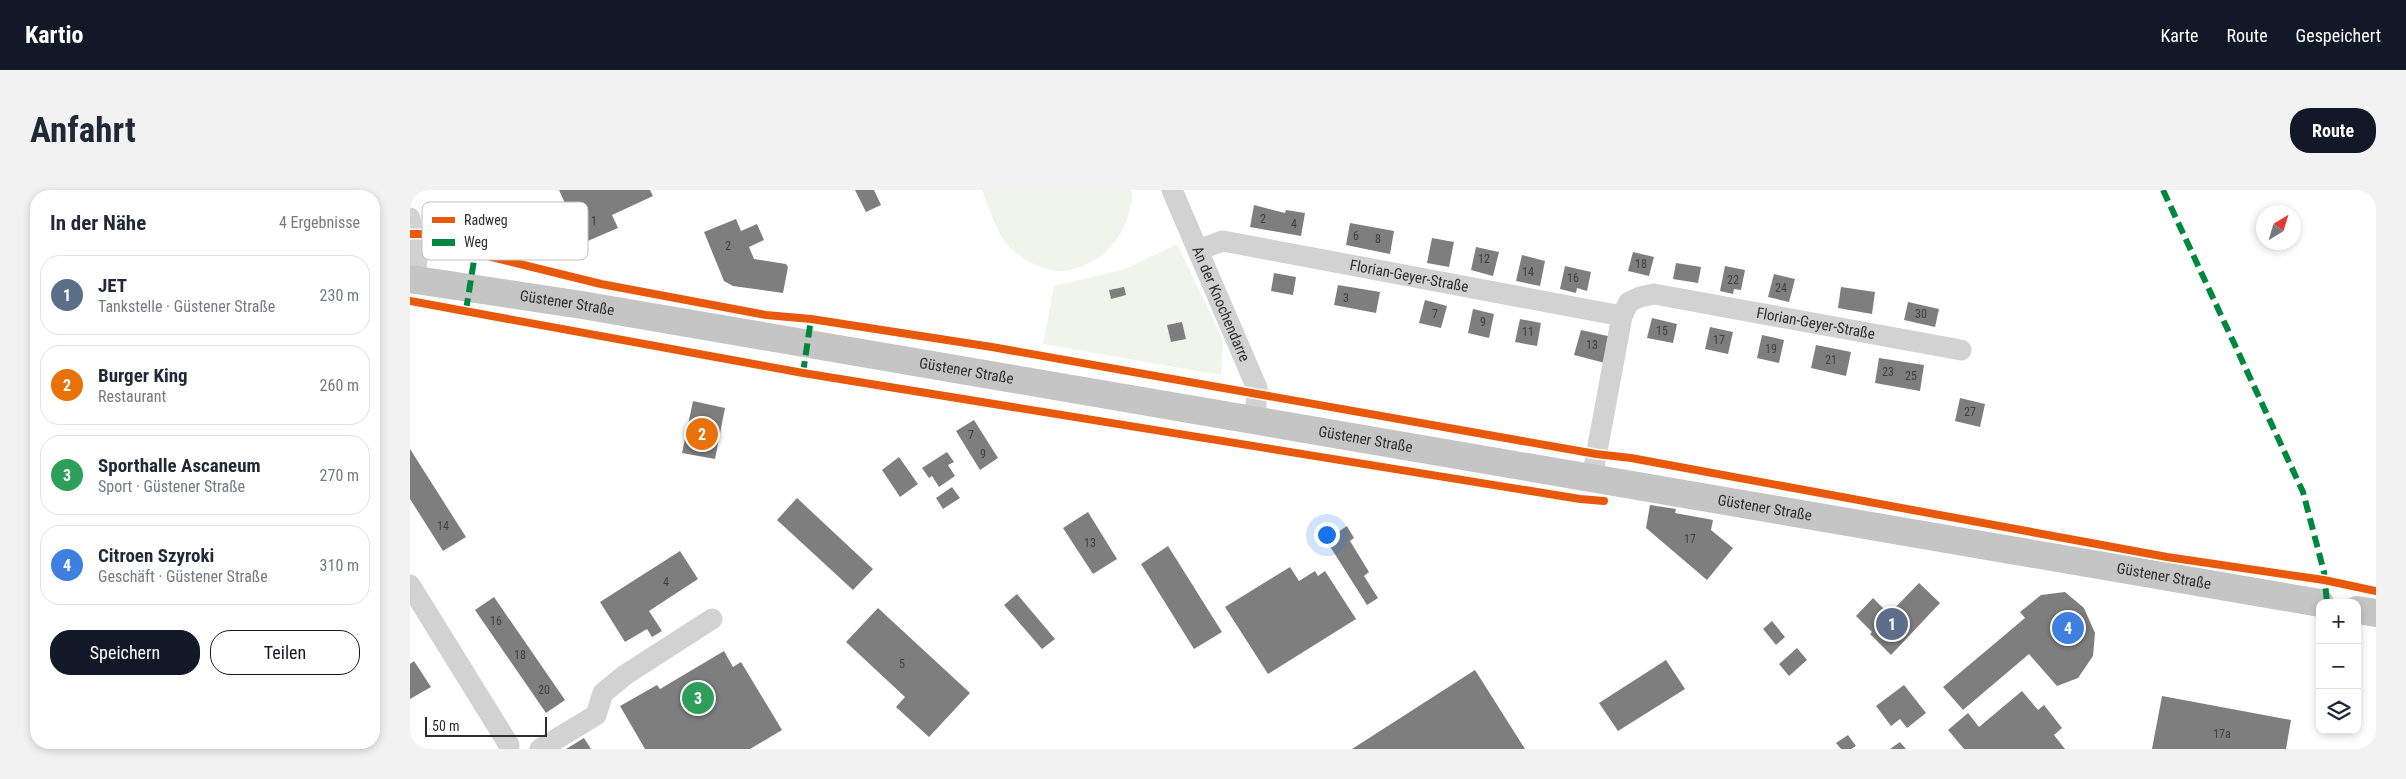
<!DOCTYPE html>
<html lang="de">
<meta charset="utf-8">
<style>
:root{--surface:#fff;--page:#f2f2f3;--text:#1f2937;--muted:#747a83;--line:#e0e1e3;--accent:#111827}
body{margin:0;font-family:"Roboto Condensed",sans-serif;background:var(--page);color:var(--text)}
.controls{position:absolute;right:15px;bottom:15px;display:grid;overflow:hidden;border-radius:10px;box-shadow:0 2px 8px #0003}
.controls button{width:45px;height:45px;display:grid;place-items:center;padding:0;border:0;border-bottom:1px solid var(--line);background:var(--surface);color:var(--text);font:25px sans-serif}
.compass{position:absolute;left:1846px;top:15px;width:45px;height:45px;border-radius:50%;background:var(--surface);box-shadow:0 2px 8px #0003;rotate:38deg}
.scale{position:absolute;left:15px;bottom:12px;width:122px;box-sizing:border-box;padding-left:5px;border:2px solid #2d2d2d;border-top:0;font-size:14px;line-height:18px;white-space:nowrap;color:#2d2d2d;-webkit-text-stroke:4px #fff;paint-order:stroke}
.you{position:absolute;left:916px;top:344px;width:18px;height:18px;margin:-12px;border:4px solid #fff;border-radius:50%;background:#1a73e8;box-shadow:0 0 0 8px #1a73e833}
.badge{display:grid;place-items:center;width:32px;height:32px;border-radius:50%;background:var(--accent);color:#fff;font-size:16px;font-weight:700}
.pin{position:absolute;translate:-50% -50%;border:2px solid #fff;box-shadow:0 1px 5px #0006}
.list{margin:0;padding:0;list-style:none}
h2{display:flex;justify-content:space-between;align-items:center;height:65px;margin:0;padding:0 20px;font-size:21px}
h2 small{font-size:16px;font-weight:400;color:var(--muted)}
.list li{display:grid;grid-template-columns:32px 1fr auto;gap:15px;align-items:center;box-sizing:border-box;height:80px;margin:0 10px 10px;padding:0 10px;border:1px solid var(--line);border-radius:20px}
.list b{display:block;font-size:19px;white-space:nowrap}
.list p{margin:0;font-size:16px;white-space:nowrap;color:var(--muted)}
.list em{font-size:16px;font-style:normal;color:var(--muted)}
.actions{display:flex;gap:10px;padding:15px 20px}
.actions a{flex:1;padding:11px 0;border:1px solid var(--accent);border-radius:20px;text-align:center;font-size:18px;color:var(--accent)}
.actions .main{background:var(--accent);color:#fff}
.icon{flex:none;width:28px;height:28px;fill:none;stroke:currentColor;stroke-width:2;stroke-linecap:round;stroke-linejoin:round}
.map{position:relative;flex:none;width:1966px;height:559px;overflow:hidden;border-radius:20px}
header{display:flex;align-items:center;gap:30px;box-sizing:border-box;height:70px;padding:0 25px;background:var(--accent);color:#fff}
header strong{font-size:24px}
nav{display:flex;gap:28px;margin-inline-start:auto;font-size:18px}
.intro{display:flex;align-items:center;justify-content:space-between;box-sizing:border-box;height:120px;padding:0 30px}
h1{margin:0;font-size:35px}
.button{padding:12px 22px;border-radius:20px;background:var(--accent);color:#fff;font-size:18px;font-weight:700}
main{display:flex;gap:30px;padding:0 30px}
aside{flex:1;background:var(--surface);border-radius:20px;box-shadow:0 2px 8px #0003}
.map>svg:first-child{display:block}
.green{fill:#f1f4ea}
.building{fill:#7e7e7e}
.lines{fill:none;stroke-linecap:round;stroke-linejoin:round}
.minor{stroke:#d2d2d2;stroke-width:21}
.major{stroke:#c5c5c5;stroke-width:28}
.quiet{stroke:#00873e;stroke-width:6;stroke-dasharray:12 6;stroke-linecap:butt}
.cycleway-casing{stroke:#fff;stroke-width:11}
.cycleway{stroke:#e8590c;stroke-width:8}
.labels{text-anchor:middle;dominant-baseline:central;stroke-width:5;stroke-linejoin:round;paint-order:stroke}
.number-label{font-size:12px;fill:#414141}
.street-label{font-size:15px;fill:#2d2d2d;stroke:#fff}
.key{fill:#fff;stroke:#c0c0c0;stroke-width:1}
.key-label{font-size:14px;fill:#2d2d2d}
</style>
<header>
<strong>Kartio</strong>
<nav><a>Karte</a><a>Route</a><a>Gespeichert</a></nav>
</header>
<div class="intro"><h1>Anfahrt</h1><a class="button">Route</a></div>
<main>
<aside>
<h2>In der Nähe<small>4 Ergebnisse</small></h2>
<ul class="list">
<li><span class="badge" style="background:#5c6f8a">1</span><div><b>JET</b><p>Tankstelle · Güstener Straße</p></div><em>230 m</em></li>
<li><span class="badge" style="background:#e8710a">2</span><div><b>Burger King</b><p>Restaurant</p></div><em>260 m</em></li>
<li><span class="badge" style="background:#2e9e5b">3</span><div><b>Sporthalle Ascaneum</b><p>Sport · Güstener Straße</p></div><em>270 m</em></li>
<li><span class="badge" style="background:#3f7fe0">4</span><div><b>Citroen Szyroki</b><p>Geschäft · Güstener Straße</p></div><em>310 m</em></li>
</ul>
<div class="actions"><a class="main">Speichern</a><a>Teilen</a></div>
</aside>
<div class="map">
<svg width="1966" height="559" viewBox="0 0 1966 559">
<rect width="100%" height="100%" fill="#fff"/>
<g class="green">
<path d="M572 0H721C724 7 721 15 719 22 713 52 684 79 652 81 632 81 608 68 595 52 587 42 577 13 572 0Z"/>
<polygon points="767,54 813,150 811,185 633,154 644,96 715,79"/>
</g>
<g class="building">
<polygon points="149,0 240,0 243,6 202,25 208,38 173,53"/>
<polygon points="445,0 464,0 471,15 456,22"/>
<polygon points="844,15 875,23 876,20 895,23 891,46 840,37"/>
<polygon points="326,29 331,41 347,34 354,50 339,57 344,69 376,74 378,77 373,103 323,96 314,91 294,42"/>
<polygon points="940,33 984,41 980,64 936,55"/>
<polygon points="1022,48 1044,52 1039,77 1017,73"/>
<polygon points="1066,57 1089,62 1083,86 1061,80"/>
<polygon points="1223,62 1244,67 1239,86 1218,81"/>
<polygon points="1112,65 1135,71 1130,96 1106,91"/>
<polygon points="1266,73 1291,77 1288,93 1263,89"/>
<polygon points="1155,76 1181,82 1177,101 1167,98 1166,103 1150,99"/>
<polygon points="1315,76 1335,80 1331,100 1324,99 1323,104 1310,101"/>
<polygon points="864,83 886,87 883,105 861,101"/>
<polygon points="1364,84 1385,89 1379,112 1358,107"/>
<polygon points="928,95 970,102 966,123 924,115"/>
<polygon points="714,97 716,105 701,109 699,100"/>
<polygon points="1431,97 1465,102 1462,124 1428,118"/>
<polygon points="1015,110 1037,116 1031,138 1009,133"/>
<polygon points="1498,112 1529,119 1525,137 1494,130"/>
<polygon points="1063,119 1084,124 1079,148 1058,143"/>
<polygon points="1242,128 1267,134 1263,153 1237,148"/>
<polygon points="1110,129 1131,133 1127,156 1105,152"/>
<polygon points="772,132 776,149 761,152 757,135"/>
<polygon points="1300,137 1323,142 1318,164 1295,159"/>
<polygon points="1171,140 1202,147 1195,173 1164,165"/>
<polygon points="1352,145 1374,150 1369,173 1347,168"/>
<polygon points="1406,155 1441,162 1436,186 1401,178"/>
<polygon points="1469,168 1514,175 1510,201 1465,193"/>
<polygon points="1550,208 1575,214 1570,237 1545,231"/>
<polygon points="283,211 315,218 305,269 272,263"/>
<polygon points="564,230 588,268 570,280 546,241"/>
<polygon points="0,259 56,347 33,361 0,309"/>
<polygon points="537,262 544,272 538,275 545,286 529,297 522,286 519,288 512,278"/>
<polygon points="489,267 508,294 490,307 472,280"/>
<polygon points="542,297 550,308 533,319 526,308"/>
<polygon points="387,308 463,379 443,400 367,330"/>
<polygon points="1240,315 1266,319 1265,323 1303,330 1301,340 1323,358 1297,390 1236,338"/>
<polygon points="678,322 707,369 683,384 653,338"/>
<polygon points="937,336 944,348 940,351 959,382 954,386 968,408 957,415 916,350"/>
<polygon points="758,356 812,442 784,459 731,374"/>
<polygon points="270,361 288,389 239,421 252,441 242,447 237,439 215,452 190,412"/>
<polygon points="880,377 889,391 905,381 908,386 915,381 946,429 858,484 815,417"/>
<polygon points="1509,393 1530,413 1481,465 1460,444 1462,442 1446,426 1463,408 1479,424"/>
<polygon points="1655,402 1674,418 1685,443 1683,466 1668,488 1647,496 1619,464 1553,520 1533,497 1615,428 1610,422 1631,405"/>
<polygon points="607,404 645,449 632,459 594,415"/>
<polygon points="84,407 155,510 136,523 65,420"/>
<polygon points="468,418 560,503 519,547 486,517 495,507 436,452"/>
<polygon points="1362,431 1375,447 1366,455 1353,439"/>
<polygon points="1387,458 1397,470 1379,486 1369,474"/>
<polygon points="314,461 323,477 331,472 372,540 340,559 235,559 210,516 247,495 250,499"/>
<polygon points="1256,470 1275,499 1208,541 1189,513"/>
<polygon points="4,471 21,497 0,509 0,474"/>
<polygon points="1065,480 1115,559 942,559"/>
<polygon points="1494,495 1516,523 1497,538 1490,529 1481,536 1466,516"/>
<polygon points="1612,501 1628,520 1634,515 1652,538 1644,545 1655,559 1554,559 1538,540 1558,523 1569,537"/>
<polygon points="1752,506 1881,530 1876,559 1742,559"/>
<polygon points="1438,545 1446,556 1441,559 1431,559 1426,553"/>
<polygon points="174,548 181,559 156,559"/>
<polygon points="1490,552 1496,559 1480,559"/>
</g>
<g class="lines">
<g class="minor">
<path id="s1" d="M762 0 847 198 845 230"/>
<polyline points="0,28 7,70 5,90"/>
<path id="s2" d="M788 60 813 51 1212 126 1219 112 1230 107 1244 104 1551 160"/>
<polyline points="1182,288 1212,126"/>
<polyline points="0,395 99,555 99,559"/>
<polyline points="130,559 186,525 193,503 215,485 302,429"/>
</g>
<g class="major">
<path id="s3" d="M0 89 172 115 1910 413"/>
<polyline points="1947,420 1966,423"/>
</g>
<g class="quiet">
<polyline points="1753,0 1893,302 1914,382 1917,413"/>
<polyline points="56,120 65,64"/>
<polyline points="393,183 401,129"/>
</g>
<defs>
<g id="cycleway">
<polyline points="0,44 29,44 45,58 191,94 356,125 401,129 582,157 1186,264 1221,268 1757,367 1914,390 1966,401"/>
<polyline points="0,111 393,183 1170,309 1194,311"/>
</g>
</defs>
<use href="#cycleway" class="cycleway-casing"/>
<use href="#cycleway" class="cycleway"/>
</g>
<g class="labels">
<g class="number-label">
<text x="853" y="29">2</text>
<text x="184" y="31">1</text>
<text x="884" y="34">4</text>
<text x="946" y="46">6</text>
<text x="968" y="49">8</text>
<text x="318" y="56">2</text>
<text x="1074" y="69">12</text>
<text x="1231" y="74">18</text>
<text x="1118" y="82">14</text>
<text x="1163" y="88">16</text>
<text x="1323" y="90">22</text>
<text x="1371" y="98">24</text>
<text x="936" y="108">3</text>
<text x="1025" y="124">7</text>
<text x="1511" y="124">30</text>
<text x="1073" y="132">9</text>
<text x="1252" y="141">15</text>
<text x="1118" y="142">11</text>
<text x="1309" y="150">17</text>
<text x="1182" y="155">13</text>
<text x="1361" y="159">19</text>
<text x="1421" y="170">21</text>
<text x="1478" y="182">23</text>
<text x="1501" y="186">25</text>
<text x="1560" y="222">27</text>
<text x="561" y="245">7</text>
<text x="573" y="264">9</text>
<text x="33" y="336">14</text>
<text x="1280" y="349">17</text>
<text x="680" y="353">13</text>
<text x="256" y="392">4</text>
<text x="86" y="431">16</text>
<text x="110" y="465">18</text>
<text x="492" y="474">5</text>
<text x="134" y="500">20</text>
<text x="1812" y="544">17a</text>
</g>
<g class="street-label">
<text stroke="none"><textPath href="#s2" startOffset="216">Florian-Geyer-Straße</textPath></text>
<text stroke="none"><textPath href="#s3" startOffset="159">Güstener Straße</textPath></text>
<text stroke="none"><textPath href="#s1" startOffset="124">An der Knochendarre</textPath></text>
<text stroke="none"><textPath href="#s2" startOffset="639">Florian-Geyer-Straße</textPath></text>
<text stroke="none"><textPath href="#s3" startOffset="564">Güstener Straße</textPath></text>
<text stroke="none"><textPath href="#s3" startOffset="969">Güstener Straße</textPath></text>
<text stroke="none"><textPath href="#s3" startOffset="1374">Güstener Straße</textPath></text>
<text stroke="none"><textPath href="#s3" startOffset="1779">Güstener Straße</textPath></text>
</g>
</g>
<rect x="12" y="12" width="166" height="58" rx="8" class="key"/>
<rect x="22" y="27" width="23" height="6" fill="#e8590c"/>
<rect x="22" y="49" width="23" height="7" fill="#00873e"/>
<g class="key-label">
<text x="54" y="35">Radweg</text>
<text x="54" y="57">Weg</text>
</g>
</svg>
<div class="controls">
<button>+</button>
<button>−</button>
<button><svg class="icon" aria-label="layers" viewBox="0 0 24 24"><path d="M12 4l9 5-9 5-9-5zM3 14l9 5 9-5"/></svg></button>
</div>
<svg class="compass" viewBox="-18 -18 36 36"><path d="M0-13l5 13h-10z" fill="#e53935"/><path d="M0 13l5-13h-10z" fill="#747a83"/></svg>
<div class="scale">50 m</div>
<div class="you"></div>
<div class="pin badge" style="left:1482px;top:434px;background:#5c6f8a">1</div>
<div class="pin badge" style="left:292px;top:244px;background:#e8710a">2</div>
<div class="pin badge" style="left:288px;top:508px;background:#2e9e5b">3</div>
<div class="pin badge" style="left:1658px;top:438px;background:#3f7fe0">4</div>
</div>
</main>
